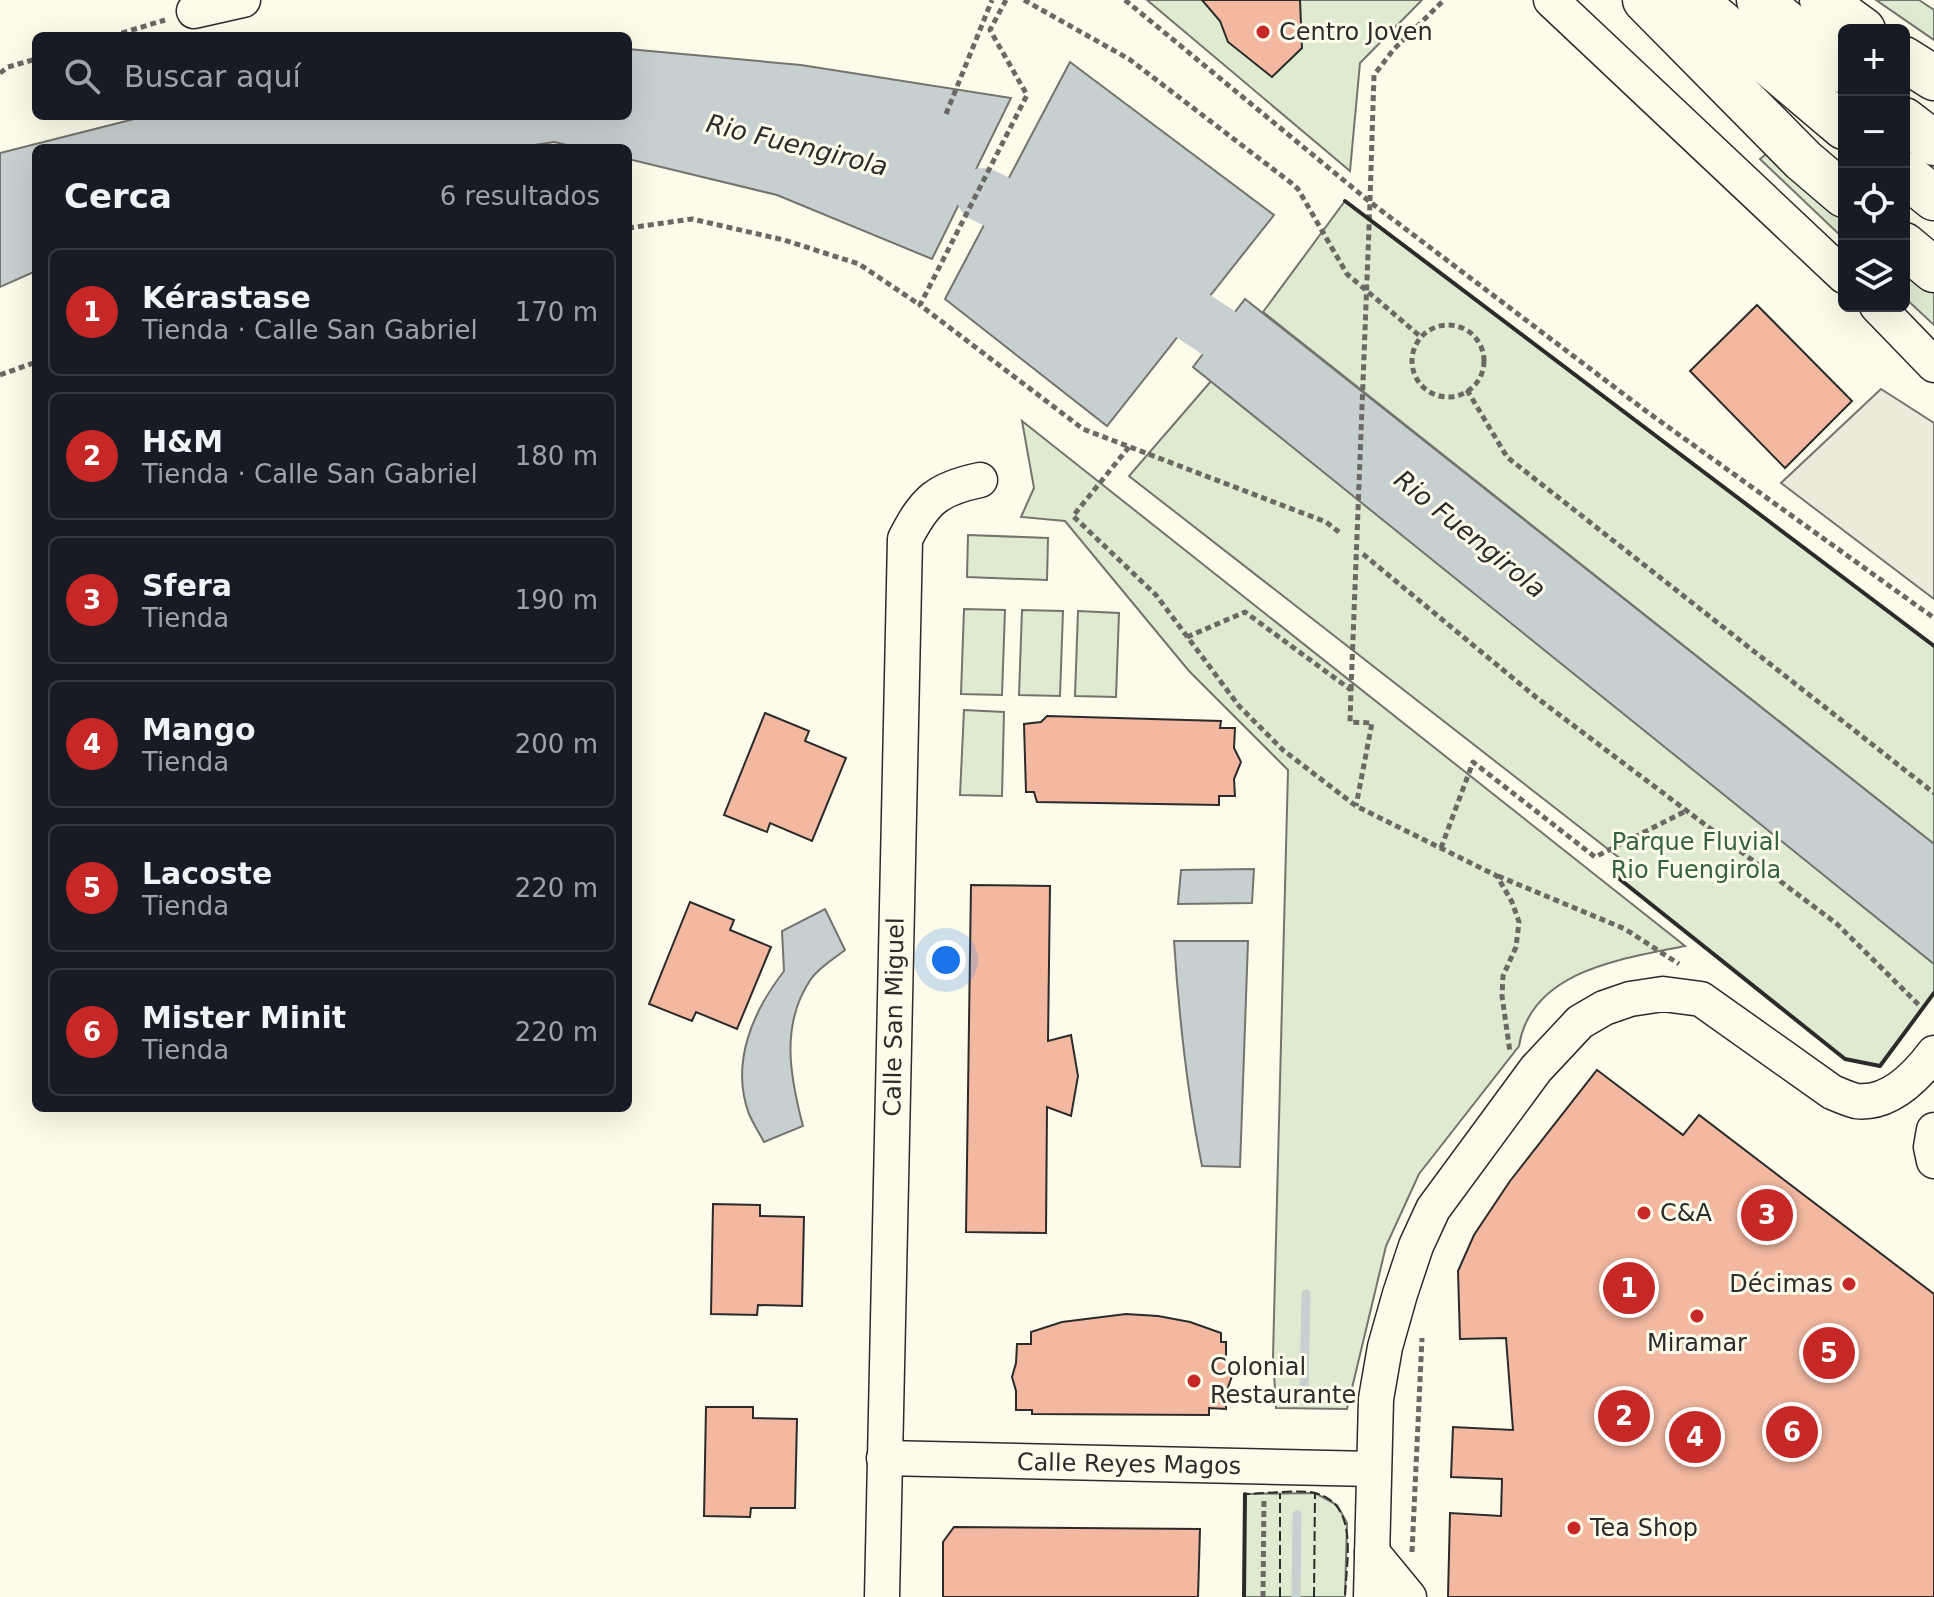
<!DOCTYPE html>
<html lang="es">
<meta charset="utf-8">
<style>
:root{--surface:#171b24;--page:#20242c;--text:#f1f3f6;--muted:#9ea1a6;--line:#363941;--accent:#c62828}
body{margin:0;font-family:"DejaVu Sans",sans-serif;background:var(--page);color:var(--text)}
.controls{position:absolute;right:24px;top:24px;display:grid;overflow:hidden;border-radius:12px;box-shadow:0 8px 32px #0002}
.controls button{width:72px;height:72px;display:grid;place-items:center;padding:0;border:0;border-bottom:2px solid var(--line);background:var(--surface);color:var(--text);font:40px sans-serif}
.you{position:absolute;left:946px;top:960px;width:28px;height:28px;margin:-20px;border:6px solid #fff;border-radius:50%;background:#1a73e8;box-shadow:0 0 0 12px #1a73e833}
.badge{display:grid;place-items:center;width:52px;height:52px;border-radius:50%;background:var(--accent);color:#fff;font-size:26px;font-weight:700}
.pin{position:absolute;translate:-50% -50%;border:4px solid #fff;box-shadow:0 2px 8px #0006}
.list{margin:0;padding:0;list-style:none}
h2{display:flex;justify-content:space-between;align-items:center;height:104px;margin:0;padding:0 32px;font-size:34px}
h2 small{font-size:26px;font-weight:400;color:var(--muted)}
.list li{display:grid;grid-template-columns:52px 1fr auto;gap:24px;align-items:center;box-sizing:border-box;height:128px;margin:0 16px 16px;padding:0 16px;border:2px solid var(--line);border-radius:12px}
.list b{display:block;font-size:30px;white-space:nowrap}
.list p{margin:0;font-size:26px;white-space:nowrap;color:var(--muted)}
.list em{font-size:26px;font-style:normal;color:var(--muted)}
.icon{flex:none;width:44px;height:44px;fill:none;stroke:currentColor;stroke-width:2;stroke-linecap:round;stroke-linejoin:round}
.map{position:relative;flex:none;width:1934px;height:1597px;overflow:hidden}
.search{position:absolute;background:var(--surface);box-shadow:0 8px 32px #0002;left:32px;top:32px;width:600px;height:88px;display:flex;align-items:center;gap:20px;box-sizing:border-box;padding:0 28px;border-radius:12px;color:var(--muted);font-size:30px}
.panel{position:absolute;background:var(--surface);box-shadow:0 8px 32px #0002;left:32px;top:144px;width:600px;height:968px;border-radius:12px}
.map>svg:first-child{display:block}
.green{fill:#deebd1;stroke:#74746e;stroke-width:2}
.parking{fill:#eceadb;stroke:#74746e;stroke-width:2}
.water{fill:#c7d0d0;stroke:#74746e;stroke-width:2}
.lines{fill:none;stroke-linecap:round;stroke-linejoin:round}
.stream{stroke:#c7d0d0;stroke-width:9}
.river{stroke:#c7d0d0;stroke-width:54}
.building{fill:#f2b8a0;stroke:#2b2b2b;stroke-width:2}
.minor-casing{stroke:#2b2b2b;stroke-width:37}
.highway-casing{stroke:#2b2b2b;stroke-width:47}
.path{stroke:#6a6964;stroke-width:5;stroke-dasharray:6 4;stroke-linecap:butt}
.minor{stroke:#fdfbea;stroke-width:34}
.highway{stroke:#fdfbea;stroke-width:44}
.path-bridge{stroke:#6a6964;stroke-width:5;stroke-dasharray:6 4;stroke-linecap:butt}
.fence{stroke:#2b2b2b;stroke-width:2;stroke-dasharray:10 4;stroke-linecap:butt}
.wall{stroke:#2b2b2b;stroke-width:4}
.poi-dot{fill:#c62828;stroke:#fdfbea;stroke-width:3}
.labels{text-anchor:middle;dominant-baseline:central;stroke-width:6;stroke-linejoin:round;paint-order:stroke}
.poi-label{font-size:24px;fill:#2b2b2b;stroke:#fdfbea;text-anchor:start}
.park-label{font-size:24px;fill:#34623c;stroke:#fdfbea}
.street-label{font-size:24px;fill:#2b2b2b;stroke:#fdfbea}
.water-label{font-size:26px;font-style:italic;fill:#2b2b2b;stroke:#fdfbea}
</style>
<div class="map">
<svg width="1934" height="1597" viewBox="0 0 1934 1597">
<rect width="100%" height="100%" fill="#fdfbea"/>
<g class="green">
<polygon points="1147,0 1422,0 1360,63 1350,171"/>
<polygon points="1876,0 1919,0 1934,10 1934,40"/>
<polygon points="1770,151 1844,215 1844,239 1760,159"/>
<polygon points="1345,201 1934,646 1934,844 1263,312"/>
<polygon points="1904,266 1934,291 1934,325 1904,297"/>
<polygon points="1212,380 1934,964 1934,993 1880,1066 1845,1059 1612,873 1622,860 1129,476"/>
<path d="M1022 421 1685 946C1622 959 1531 970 1519 1046L1419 1174 1386 1246 1347 1409 1276 1408 1273 1356 1288 770 1189 671 1065 521 1021 517 1034 488Z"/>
<polygon points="968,535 1048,538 1047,580 967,577"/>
<polygon points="964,609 1005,610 1002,695 961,694"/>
<polygon points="1022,610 1063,611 1060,696 1019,695"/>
<polygon points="1078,611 1119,613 1116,697 1075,696"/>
<polygon points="964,710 1004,712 1002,796 960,795"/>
<polygon points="1315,1493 1337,1505 1347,1523 1345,1597 1244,1597 1245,1494"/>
</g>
<polygon class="parking" points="1881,389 1934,423 1934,599 1781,483"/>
<g class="water">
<polygon points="628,49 801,65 1011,98 932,259 777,195 628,159 628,148 580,148 554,142 516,148 36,148 36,271 0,287 0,153 146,116 628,116"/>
<polygon points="1070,62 1274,215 1107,426 945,299"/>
<polygon points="1245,299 1934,844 1934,964 1193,367"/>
<polygon points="1254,869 1252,903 1178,904 1181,870"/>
<path d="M825 909 845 950C835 958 819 967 811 979 780 1024 790 1077 803 1126L764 1142C759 1133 753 1123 749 1114 730 1063 753 1011 784 971L782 931Z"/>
<path d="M1174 941H1248L1240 1167 1202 1166C1187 1092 1179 1017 1174 941Z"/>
</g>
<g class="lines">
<g class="stream">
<polyline points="1304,1390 1306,1294"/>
<polyline points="1296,1597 1297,1515"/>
</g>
<g class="river">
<polyline points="983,195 1063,235"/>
<polyline points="1132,276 1219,333 1278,380"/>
</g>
</g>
<g class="building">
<polygon points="1202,0 1300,0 1302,48 1272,77 1228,42 1220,21"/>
<polygon points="1757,305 1852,401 1785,468 1690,371"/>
<polygon points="765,713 809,731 805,741 846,758 812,841 770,823 767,832 724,815"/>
<polygon points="1047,716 1221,721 1220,728 1235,728 1234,748 1241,762 1234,779 1235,796 1219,796 1219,805 1037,802 1034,792 1026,792 1024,724 1041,722"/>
<polygon points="971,885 1050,886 1048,1041 1071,1035 1078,1076 1071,1116 1047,1107 1046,1233 966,1232"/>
<polygon points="690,902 734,920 730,930 771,947 737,1029 696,1012 692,1021 649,1004"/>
<polygon points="1597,1070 1683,1135 1699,1115 1934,1294 1934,1597 1448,1597 1450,1513 1501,1516 1502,1479 1451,1477 1453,1427 1513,1430 1506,1338 1460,1339 1458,1271 1474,1235 1510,1181"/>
<polygon points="713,1204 760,1205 760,1216 804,1217 802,1306 758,1305 757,1315 711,1314"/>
<polygon points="1126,1314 1158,1316 1190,1322 1221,1333 1221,1342 1226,1342 1226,1358 1232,1376 1226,1393 1226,1409 1209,1408 1209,1415 1032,1414 1032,1410 1016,1410 1016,1391 1012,1377 1016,1363 1017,1344 1031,1344 1031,1332 1062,1322"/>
<polygon points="706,1407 753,1407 753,1418 797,1419 795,1508 751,1508 750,1517 704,1516"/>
<polygon points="954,1527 1200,1529 1198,1597 943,1597 943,1542"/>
</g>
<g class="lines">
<defs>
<g id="minor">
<polyline points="1551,0 1844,276"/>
<polyline points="194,11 243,0"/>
<polyline points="1877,306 1934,365"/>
<polyline points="1934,1130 1931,1147 1934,1161"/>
<polyline points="884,1458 1373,1469"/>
<polyline points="1372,1552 1409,1597"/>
<path d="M882 1597 905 539C925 500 937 489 980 480"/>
<path d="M1371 1597 1376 1399 1385 1347 1400 1294 1416 1246 1433 1209 1536 1069 1580 1022 1604 1008 1630 999 1663 994 1701 999 1832 1092C1839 1095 1848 1099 1856 1101 1889 1105 1916 1077 1934 1053"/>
</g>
<g id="highway">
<polyline points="1645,0 1803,160 1844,195"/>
<polyline points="1694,0 1844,127"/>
<polyline points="1759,0 1844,71"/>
<polyline points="1822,0 1863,30"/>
<polyline points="1904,59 1934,78"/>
<polyline points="1904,120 1934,143"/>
<polyline points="1904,174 1934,198"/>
<polyline points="1904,245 1934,270"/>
</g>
</defs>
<use href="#minor" class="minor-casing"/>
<use href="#highway" class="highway-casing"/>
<g class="path">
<polyline points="1006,0 990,30 1027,95 920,305 1083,429 1326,522 1339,532"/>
<polyline points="1024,0 1129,59 1290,182 1298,189 1347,274 1421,337"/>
<polyline points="1125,0 1370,202 1646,411 1934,618"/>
<polyline points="112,36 165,20"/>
<polyline points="0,73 8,67 36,59"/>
<polyline points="946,114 992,0"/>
<polyline points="1370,201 1374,75 1394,49 1444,0"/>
<polyline points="628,228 692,219 784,240 859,264 920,305"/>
<circle cx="1448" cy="361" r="36"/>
<polyline points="0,375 36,362"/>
<polyline points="1467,390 1507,457 1934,793"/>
<polyline points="1129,447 1073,516 1156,595 1239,706 1283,750 1356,806 1497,876 1512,902 1519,922 1516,947 1503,976 1502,996 1510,1052"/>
<polyline points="1363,554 1537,698 1837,924 1919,1005"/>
<polyline points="1187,637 1245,612 1351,690 1350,722 1372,723 1356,806"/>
<polyline points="1441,848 1473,762 1595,857 1688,810"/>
<polyline points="1498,876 1625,929 1679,964"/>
<polyline points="1412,1552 1422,1338"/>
<polyline points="1263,1597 1264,1498"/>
</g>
<use href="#minor" class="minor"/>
<use href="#highway" class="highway"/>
<polyline class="path-bridge" points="1351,690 1370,202"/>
<g class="fence">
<path d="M1244 1597 1245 1494C1263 1494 1299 1489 1315 1493 1360 1504 1346 1563 1345 1597"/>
<polyline points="1280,1597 1280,1494"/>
<polyline points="1314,1597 1315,1493"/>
</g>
<g class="wall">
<polyline points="1345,201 1934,646"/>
<polyline points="1612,873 1845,1059 1880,1066 1934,993"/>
<polyline points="1244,1597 1245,1494"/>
</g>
</g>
<g class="poi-dot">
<circle cx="1263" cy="32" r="8"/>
<circle cx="1644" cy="1213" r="8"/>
<circle cx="1849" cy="1284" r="8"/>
<circle cx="1697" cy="1316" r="8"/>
<circle cx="1194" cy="1381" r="8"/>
<circle cx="1574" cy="1528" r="8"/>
</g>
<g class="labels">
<g class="poi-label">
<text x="1279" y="32">Centro Joven</text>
<text x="1660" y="1213">C&amp;A</text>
<text x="1833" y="1284" text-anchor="end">Décimas</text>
<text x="1697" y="1343" text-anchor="middle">Miramar</text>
<text x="1210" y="1367">Colonial<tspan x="1210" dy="28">Restaurante</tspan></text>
<text x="1590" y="1528">Tea Shop</text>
</g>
<g class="park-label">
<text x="1696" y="842">Parque Fluvial<tspan x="1696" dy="28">Rio Fuengirola</tspan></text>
</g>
<g class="street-label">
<text transform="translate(894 1017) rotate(-89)">Calle San Miguel</text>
<text transform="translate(1129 1464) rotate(1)">Calle Reyes Magos</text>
</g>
<g class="water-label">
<text transform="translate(797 145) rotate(14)">Rio Fuengirola</text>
<text transform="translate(1470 534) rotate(39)">Rio Fuengirola</text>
</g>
</g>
</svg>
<div class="controls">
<button>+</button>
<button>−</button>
<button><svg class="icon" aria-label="locate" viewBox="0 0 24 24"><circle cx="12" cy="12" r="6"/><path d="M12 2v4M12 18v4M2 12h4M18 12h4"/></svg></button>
<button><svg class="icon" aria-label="layers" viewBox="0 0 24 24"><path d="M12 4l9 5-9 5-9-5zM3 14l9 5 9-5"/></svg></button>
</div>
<div class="you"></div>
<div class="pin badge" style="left:1629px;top:1288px">1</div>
<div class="pin badge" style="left:1624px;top:1416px">2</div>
<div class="pin badge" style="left:1767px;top:1215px">3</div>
<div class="pin badge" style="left:1695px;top:1437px">4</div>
<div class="pin badge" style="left:1829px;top:1353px">5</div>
<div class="pin badge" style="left:1792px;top:1432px">6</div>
<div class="search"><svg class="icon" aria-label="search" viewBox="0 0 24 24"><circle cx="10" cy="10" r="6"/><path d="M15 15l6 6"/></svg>Buscar aquí</div>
<section class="panel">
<h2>Cerca<small>6 resultados</small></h2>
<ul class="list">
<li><span class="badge">1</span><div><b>Kérastase</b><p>Tienda · Calle San Gabriel</p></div><em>170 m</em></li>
<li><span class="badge">2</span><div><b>H&amp;M</b><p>Tienda · Calle San Gabriel</p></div><em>180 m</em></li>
<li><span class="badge">3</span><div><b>Sfera</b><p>Tienda</p></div><em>190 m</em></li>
<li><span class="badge">4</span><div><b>Mango</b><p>Tienda</p></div><em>200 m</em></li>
<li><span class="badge">5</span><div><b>Lacoste</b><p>Tienda</p></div><em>220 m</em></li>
<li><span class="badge">6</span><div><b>Mister Minit</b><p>Tienda</p></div><em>220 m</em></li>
</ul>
</section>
</div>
